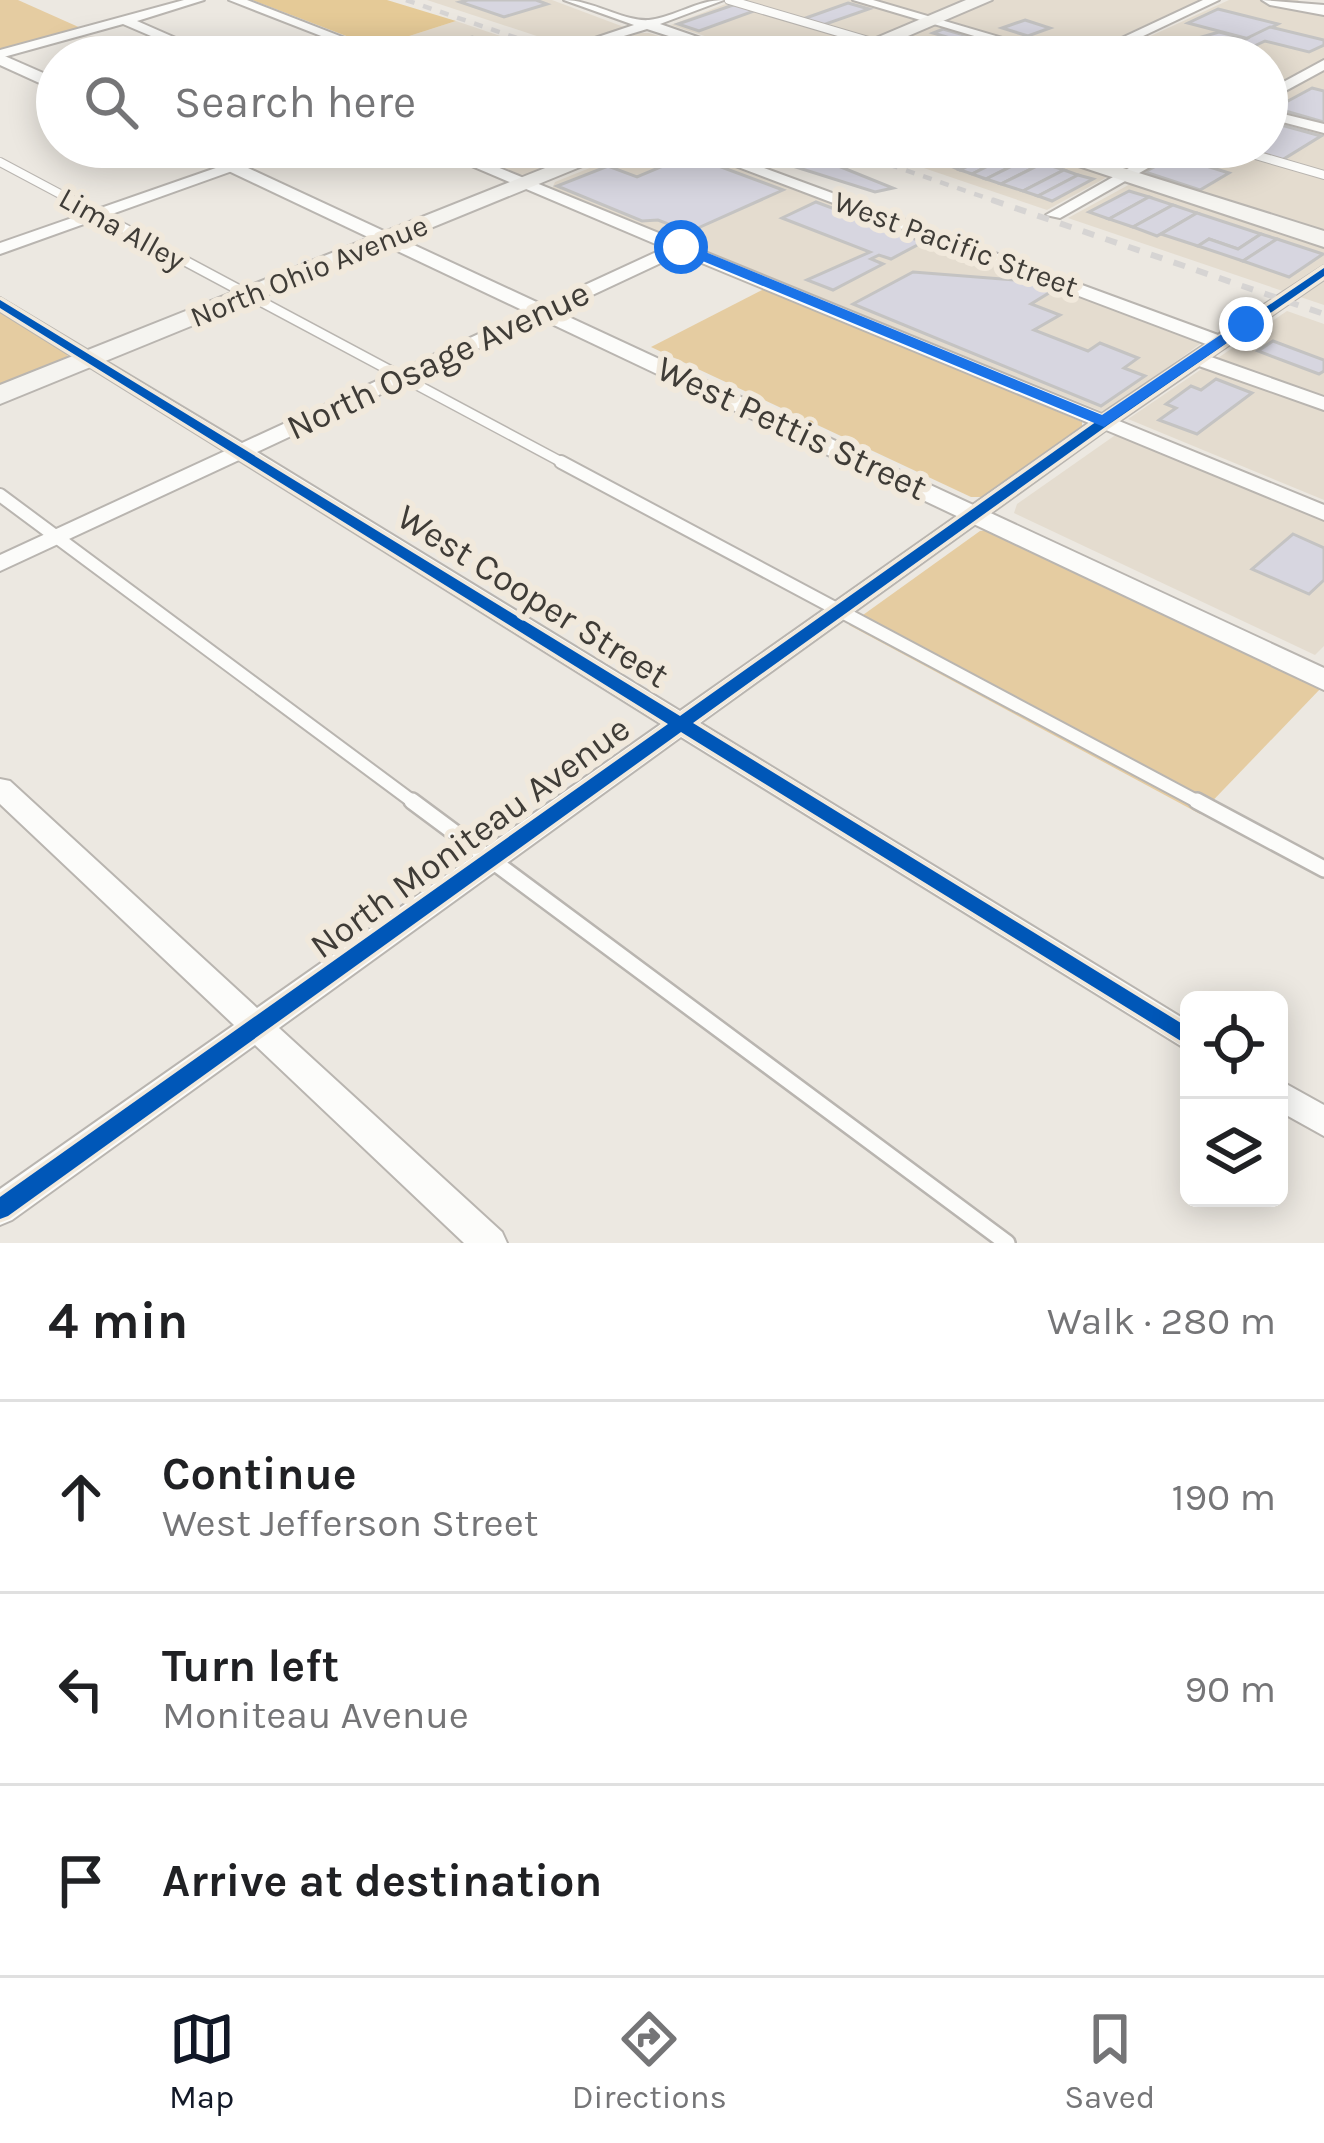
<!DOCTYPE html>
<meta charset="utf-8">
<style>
:root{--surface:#fff;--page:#f2f2f2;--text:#202124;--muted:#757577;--line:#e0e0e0;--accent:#111827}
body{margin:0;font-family:Karla,sans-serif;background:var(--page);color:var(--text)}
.controls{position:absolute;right:36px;bottom:36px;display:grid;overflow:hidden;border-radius:18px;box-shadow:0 6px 30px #0003}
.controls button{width:108px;height:108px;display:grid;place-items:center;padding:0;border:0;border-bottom:3px solid var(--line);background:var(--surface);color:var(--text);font:60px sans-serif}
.stop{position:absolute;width:36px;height:36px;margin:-27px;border:9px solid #1a73e8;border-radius:50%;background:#fff}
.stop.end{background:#1a73e8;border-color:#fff;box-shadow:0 3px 12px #0008}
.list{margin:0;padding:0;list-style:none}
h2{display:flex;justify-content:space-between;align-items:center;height:156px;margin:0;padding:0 48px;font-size:51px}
h2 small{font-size:39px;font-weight:400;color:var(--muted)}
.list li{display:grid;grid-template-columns:78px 1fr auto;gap:36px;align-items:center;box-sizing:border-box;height:192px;padding:0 48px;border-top:3px solid var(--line)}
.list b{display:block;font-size:45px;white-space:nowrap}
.list p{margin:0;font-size:39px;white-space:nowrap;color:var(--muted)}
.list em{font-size:39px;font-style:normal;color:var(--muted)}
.icon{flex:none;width:66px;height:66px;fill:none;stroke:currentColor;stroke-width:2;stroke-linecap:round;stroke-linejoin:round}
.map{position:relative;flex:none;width:1324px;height:1243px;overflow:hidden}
.search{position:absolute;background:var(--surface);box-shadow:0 6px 30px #0003;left:36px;right:36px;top:36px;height:132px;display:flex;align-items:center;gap:30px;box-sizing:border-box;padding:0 42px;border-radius:66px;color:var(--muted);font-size:45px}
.sheet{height:732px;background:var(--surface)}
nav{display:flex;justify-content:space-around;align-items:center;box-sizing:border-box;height:168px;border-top:3px solid var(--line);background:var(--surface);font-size:33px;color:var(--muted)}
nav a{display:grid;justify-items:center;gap:6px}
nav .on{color:var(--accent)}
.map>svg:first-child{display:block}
.built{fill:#e4dccf}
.green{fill:#e5cca1}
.forest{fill:#e5ca97}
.building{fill:#d7d6e0;stroke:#c4c3c2;stroke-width:3}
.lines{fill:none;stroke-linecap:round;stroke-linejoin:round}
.service-far3-casing{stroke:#b9b5b0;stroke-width:10}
.service-far2-casing{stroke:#b9b5b0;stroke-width:12}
.service-far1-casing{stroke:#b9b5b0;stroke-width:16}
.service-casing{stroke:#b9b5b0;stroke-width:20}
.minor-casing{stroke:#b9b5b0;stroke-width:4}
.tertiary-casing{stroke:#b9b5b0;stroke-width:4}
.secondary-casing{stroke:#b9b5b0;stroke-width:4}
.service-far3{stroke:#fcfcfa;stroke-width:8}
.service-far2{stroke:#fcfcfa;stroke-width:9}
.service-far1{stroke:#fcfcfa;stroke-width:12}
.service{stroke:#fcfcfa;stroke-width:15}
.minor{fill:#fcfcfa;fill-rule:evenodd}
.tertiary{fill:#fcfcfa;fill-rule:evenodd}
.secondary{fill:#f5f4f0;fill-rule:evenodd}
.rail-far1{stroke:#d6d4d3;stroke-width:4.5;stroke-dasharray:9 9;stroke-linecap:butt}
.rail{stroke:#d6d4d3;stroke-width:6;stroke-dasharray:12 12;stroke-linecap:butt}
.cycleway-casing{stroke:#f1e9dc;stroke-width:7}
.cycleway{fill:#0057b8;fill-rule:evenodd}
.route{fill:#1a73e8}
.labels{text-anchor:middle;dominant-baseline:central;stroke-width:12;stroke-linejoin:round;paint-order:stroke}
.far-street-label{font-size:30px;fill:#3f3c37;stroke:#f1e9dc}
.street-label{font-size:36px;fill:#3f3c37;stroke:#f1e9dc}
</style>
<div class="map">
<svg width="1324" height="1243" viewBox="0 0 1324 1243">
<rect width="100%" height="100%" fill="#ece8e1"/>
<g class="built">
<polygon points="427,0 552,0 624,27 567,46"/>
<polygon points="736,0 1200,0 1076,57 769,57 671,25"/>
<polygon points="1229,0 1299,0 1292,6 1324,13 1324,305 1068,218 1198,147 1267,147 1267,57 1105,57"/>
<polygon points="456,21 562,57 402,57 375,47"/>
<polygon points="640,33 649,33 725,57 598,57 584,52"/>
<polygon points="451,147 602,147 533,174 520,175"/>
<polygon points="642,147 678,147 1191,337 1200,344 1109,410 1101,411 552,189 555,182"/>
<polygon points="862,147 1162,147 1047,210"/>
<polygon points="1287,311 1324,324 1324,500 1128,419"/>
<polygon points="1114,436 1129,436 1324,517 1324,646 1315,655 1014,513 1017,504"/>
</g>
<g class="green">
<polygon points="0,0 18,0 83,29 0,50"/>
<polygon points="766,288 1082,422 1082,433 989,497 971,497 651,347"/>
<polygon points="0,311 67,353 68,357 0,386"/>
<polygon points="996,529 1322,687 1200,814 849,625 980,531"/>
</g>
<polygon class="forest" points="252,0 387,0 456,21 375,47"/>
<g class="building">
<polygon points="468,0 536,0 547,4 504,17 460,2"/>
<polygon points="848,3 869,9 823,25 803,19"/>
<polygon points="736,4 757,10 699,31 678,24"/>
<polygon points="1218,9 1278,24 1249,39 1188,23"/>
<polygon points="1025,20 1050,28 1028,36 1002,28"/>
<polygon points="1270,27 1324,40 1324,45 1309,52 1265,41 1250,48 1235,44"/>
<polygon points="943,29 996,44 979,52 969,49 977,46 933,33"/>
<polygon points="1219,32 1246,39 1220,51 1184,42"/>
<polygon points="472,37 528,57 417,54"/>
<polygon points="801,38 821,44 787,57 764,51"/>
<polygon points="917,40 962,53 930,57 898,47"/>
<polygon points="821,44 842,50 825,57 787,57"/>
<polygon points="1312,88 1324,91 1324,122 1275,108"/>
<polygon points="1267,121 1321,136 1282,160 1238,147 1267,147"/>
<polygon points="786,147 827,156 821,159 893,188 875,192 764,157"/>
<polygon points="980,147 1003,149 960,170 944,163"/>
<polygon points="1003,149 1014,153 972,174 960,170"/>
<polygon points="1014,153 1028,158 986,179 972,174"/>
<polygon points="689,155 783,190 689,232 658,220 642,221 557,186 608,166 637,177"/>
<polygon points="1174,156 1229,173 1200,190 1145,172"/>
<polygon points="1028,158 1043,163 1001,184 986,179"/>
<polygon points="1043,163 1064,170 1023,191 1001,184"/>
<polygon points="1064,170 1078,175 1038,196 1023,191"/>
<polygon points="1078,175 1093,179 1052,201 1038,196"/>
<polygon points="1129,191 1149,197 1109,219 1089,212"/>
<polygon points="1149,197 1173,205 1133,227 1109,219"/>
<polygon points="816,202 923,242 891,259 879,255 871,259 883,264 833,290 807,280 870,252 782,218"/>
<polygon points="1173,205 1197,213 1157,236 1133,227"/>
<polygon points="1197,213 1261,234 1238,249 1209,239 1198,246 1161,234"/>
<polygon points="1261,234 1277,239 1243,261 1198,246 1209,239 1238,249"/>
<polygon points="1277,239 1323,254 1289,277 1243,261"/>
<polygon points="913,272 1041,282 1057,288 1031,304 1060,315 1034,330 1088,351 1100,343 1138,358 1124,368 1145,376 1101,406 853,304"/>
<polygon points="1273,341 1324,360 1324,371 1319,374 1258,351"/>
<polygon points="1216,379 1252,393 1197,434 1159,420 1176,408 1166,404 1191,386 1201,390"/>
<polygon points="1293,534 1324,548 1324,580 1309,594 1252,569"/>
</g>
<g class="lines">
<defs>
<g id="service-far3">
<polyline points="729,0 923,57"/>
<polyline points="1228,147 1324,175"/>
<polyline points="0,162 77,203"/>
</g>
<polyline id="service-far2" points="71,200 567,465"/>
<g id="service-far1">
<polyline points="561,462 1202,804"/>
<polyline points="0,495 416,804"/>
</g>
<g id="service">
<polyline points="412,801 1007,1243"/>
<polyline points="1197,801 1324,869"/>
</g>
<g id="minor">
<polygon points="184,0 204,0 137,21 219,57 200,57 123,24 0,58 0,50"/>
<polygon points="229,0 247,0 394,57 375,57"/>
<path d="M564 0C592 0 625 22 649 20 675 17 697 0 724 0L660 24 755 57H734L647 29 574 51V45L634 25Z"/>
<polygon points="853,0 873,0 1067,57 1045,57"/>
<polygon points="1203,0 1219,0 1099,57 1081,57"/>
<polygon points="1324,60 1324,70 1267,101 1267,91"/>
<polygon points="1267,110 1324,124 1324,133 1267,118"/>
<polygon points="276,147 299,147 0,254 0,243"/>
<path d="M427 147H448L1102 414 1206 344 685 147H707L1218 335 1324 266V279L1211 357 1324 397V410L1199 366 1119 421 1324 505V520L1106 430 700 723 1189 1022V1051L681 737 279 1028 502 1232 507 1243H464L255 1045 12 1220 0 1225V1189L234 1025 0 804V779L10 781 257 1008 661 724 239 460 0 571V555L225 451 0 311V298L242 443 665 248ZM680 254 1089 423 680 711 257 452Z"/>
<polygon points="1166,147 1185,147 1060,218 1046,215"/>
<polygon points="1279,1080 1324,1105 1324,1136 1279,1111"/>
</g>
<g id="tertiary">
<polygon points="1262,0 1324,5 1324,15 1270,5"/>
<polygon points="0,54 57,79 57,91 0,65"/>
<polygon points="178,147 203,147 1324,668 1324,690"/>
</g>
<g id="secondary">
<polygon points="966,0 992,0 859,57 831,57"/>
<polygon points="598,147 629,147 0,404 0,385"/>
<polygon points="1021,147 1056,147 1324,231 1324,247"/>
</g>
</defs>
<use href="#service-far3" class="service-far3-casing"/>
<use href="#service-far2" class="service-far2-casing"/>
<use href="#service-far1" class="service-far1-casing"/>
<use href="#service" class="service-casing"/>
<use href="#minor" class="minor-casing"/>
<use href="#tertiary" class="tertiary-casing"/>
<use href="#secondary" class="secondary-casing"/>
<use href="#service-far3" class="service-far3"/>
<use href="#service-far2" class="service-far2"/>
<use href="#service-far1" class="service-far1"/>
<use href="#service" class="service"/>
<use href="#minor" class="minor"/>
<use href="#tertiary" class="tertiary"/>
<use href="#secondary" class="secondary"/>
<g class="rail-far1">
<polyline points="406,0 572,57"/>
<polyline points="838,147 1001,203"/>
</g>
<polyline class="rail" points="992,200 1324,314"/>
<defs>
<polygon id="cycleway" points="1324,268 1324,276 1108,425 693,723 1189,1028 1189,1046 681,732 8,1216 0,1219 0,1197 668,724 0,308 0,300 680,716 1100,419"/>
</defs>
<use href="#cycleway" class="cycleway-casing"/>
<use href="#cycleway" class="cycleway"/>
</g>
<polygon class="route" points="676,244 686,244 1102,415 1241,321 1254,324 1104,427 676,250"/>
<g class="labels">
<g class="far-street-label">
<text transform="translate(122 229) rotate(29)">Lima Alley</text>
<text transform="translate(956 244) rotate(20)">West Pacific Street</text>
<text transform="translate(309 271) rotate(-22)">North Ohio Avenue</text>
</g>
<g class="street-label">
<text transform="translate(438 360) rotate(-25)">North Osage Avenue</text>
<text transform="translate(792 428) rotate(25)">West Pettis Street</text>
<text transform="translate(533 596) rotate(32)">West Cooper Street</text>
<text transform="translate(470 837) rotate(-36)">North Moniteau Avenue</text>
</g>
</g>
</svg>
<div class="controls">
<button><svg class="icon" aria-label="locate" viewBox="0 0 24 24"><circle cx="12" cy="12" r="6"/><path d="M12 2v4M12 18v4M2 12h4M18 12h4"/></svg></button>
<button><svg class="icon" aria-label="layers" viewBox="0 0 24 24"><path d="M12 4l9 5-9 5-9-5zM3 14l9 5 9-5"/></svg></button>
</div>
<div class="stop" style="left:681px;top:247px"></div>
<div class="stop end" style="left:1246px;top:324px"></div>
<div class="search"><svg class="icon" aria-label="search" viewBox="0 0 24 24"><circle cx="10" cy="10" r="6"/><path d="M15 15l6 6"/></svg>Search here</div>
</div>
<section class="sheet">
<h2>4 min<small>Walk · 280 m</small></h2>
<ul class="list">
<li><svg class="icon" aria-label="ahead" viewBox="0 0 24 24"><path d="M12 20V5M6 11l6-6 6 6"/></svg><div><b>Continue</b><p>West Jefferson Street</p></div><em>190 m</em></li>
<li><svg class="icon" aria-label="left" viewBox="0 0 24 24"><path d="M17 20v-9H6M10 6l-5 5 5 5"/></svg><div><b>Turn left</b><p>Moniteau Avenue</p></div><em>90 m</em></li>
<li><svg class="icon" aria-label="arrive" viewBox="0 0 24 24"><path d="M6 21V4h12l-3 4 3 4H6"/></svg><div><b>Arrive at destination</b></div></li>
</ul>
</section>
<nav>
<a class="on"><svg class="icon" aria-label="map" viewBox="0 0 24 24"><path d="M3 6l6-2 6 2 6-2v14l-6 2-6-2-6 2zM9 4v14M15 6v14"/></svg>Map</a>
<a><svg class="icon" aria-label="directions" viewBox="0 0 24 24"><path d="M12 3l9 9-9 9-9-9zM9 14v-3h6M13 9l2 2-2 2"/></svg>Directions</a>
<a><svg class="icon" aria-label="saved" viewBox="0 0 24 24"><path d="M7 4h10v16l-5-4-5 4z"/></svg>Saved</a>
</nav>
